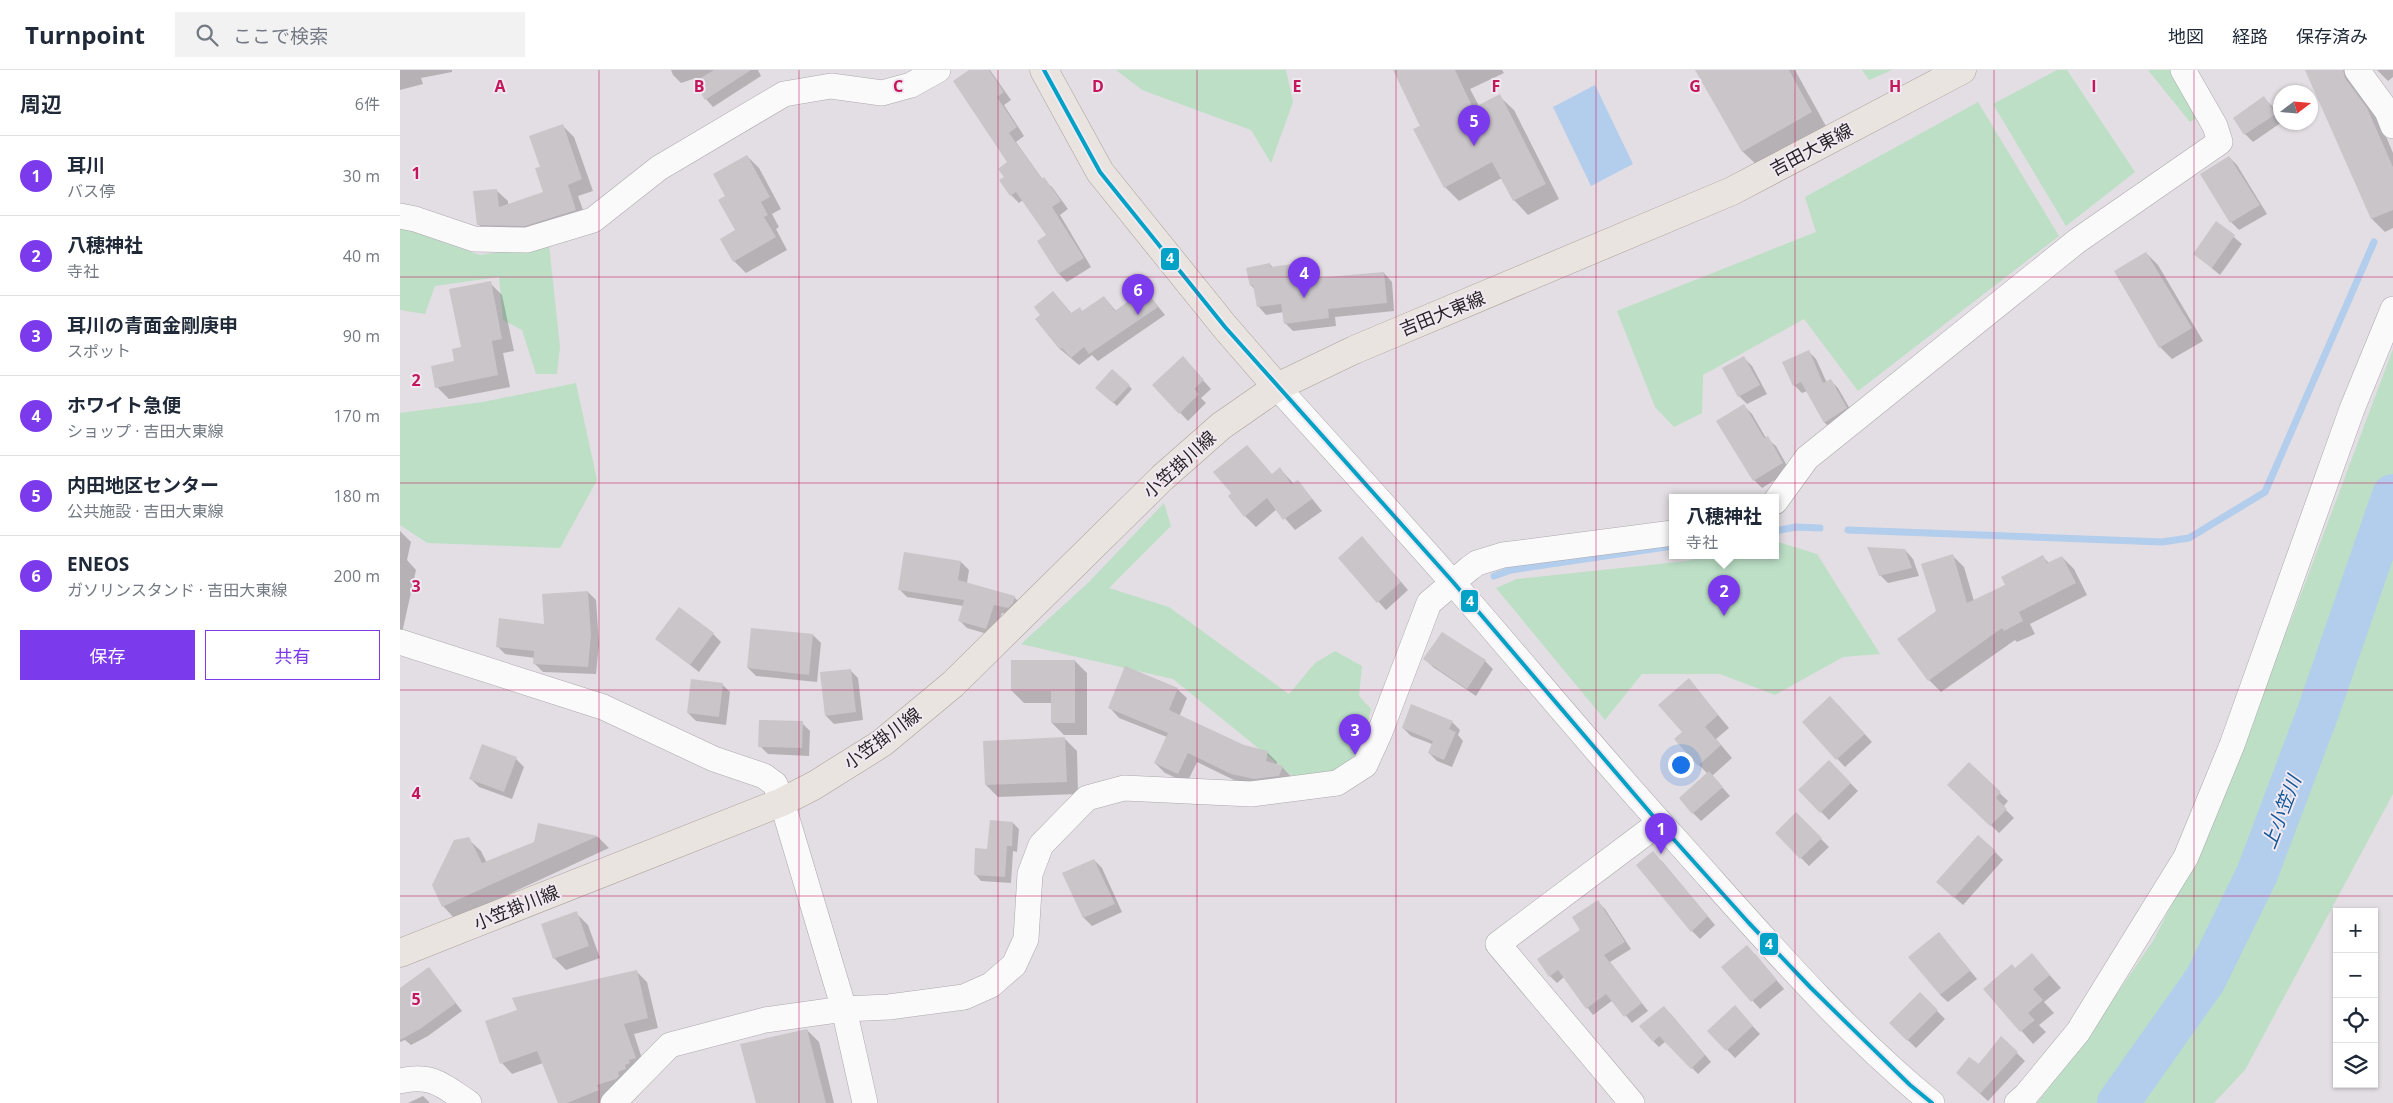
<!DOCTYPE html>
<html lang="ja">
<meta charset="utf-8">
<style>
:root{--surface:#fff;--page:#f2f2f3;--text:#1f2937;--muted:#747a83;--line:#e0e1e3;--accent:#7c3aed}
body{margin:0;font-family:"Open Sans","Noto Sans JP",sans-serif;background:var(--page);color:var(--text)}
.controls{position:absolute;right:15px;bottom:15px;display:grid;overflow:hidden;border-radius:0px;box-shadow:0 1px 4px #0004}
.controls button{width:45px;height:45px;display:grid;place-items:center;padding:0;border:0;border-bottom:1px solid var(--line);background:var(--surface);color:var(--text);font:25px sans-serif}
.compass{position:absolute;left:1873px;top:15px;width:45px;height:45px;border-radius:50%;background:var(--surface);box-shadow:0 1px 4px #0004;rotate:74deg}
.you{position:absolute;left:1280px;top:694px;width:18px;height:18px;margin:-12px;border:4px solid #fff;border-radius:50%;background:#1a73e8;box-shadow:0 0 0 8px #1a73e833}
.badge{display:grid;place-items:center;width:32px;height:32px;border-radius:50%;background:var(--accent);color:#fff;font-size:16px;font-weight:700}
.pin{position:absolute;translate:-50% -41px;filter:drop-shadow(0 1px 2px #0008)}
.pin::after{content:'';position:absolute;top:26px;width:18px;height:15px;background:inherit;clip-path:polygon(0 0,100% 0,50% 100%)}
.popup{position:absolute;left:1269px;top:424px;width:110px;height:65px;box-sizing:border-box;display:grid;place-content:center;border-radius:0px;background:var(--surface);filter:drop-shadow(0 1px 4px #0005);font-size:16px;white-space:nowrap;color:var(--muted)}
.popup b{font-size:19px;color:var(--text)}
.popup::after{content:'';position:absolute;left:50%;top:100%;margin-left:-10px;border:10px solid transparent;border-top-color:var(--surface)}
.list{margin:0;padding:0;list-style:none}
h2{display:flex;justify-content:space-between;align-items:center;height:65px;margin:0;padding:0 20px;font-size:21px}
h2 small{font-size:16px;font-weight:400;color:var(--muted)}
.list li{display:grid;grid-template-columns:32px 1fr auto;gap:15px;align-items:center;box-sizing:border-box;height:80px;padding:0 20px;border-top:1px solid var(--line)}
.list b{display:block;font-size:19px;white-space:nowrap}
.list p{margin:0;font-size:16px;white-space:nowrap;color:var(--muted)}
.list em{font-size:16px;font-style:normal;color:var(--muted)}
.actions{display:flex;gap:10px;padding:15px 20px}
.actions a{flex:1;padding:11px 0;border:1px solid var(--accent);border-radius:0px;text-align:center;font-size:18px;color:var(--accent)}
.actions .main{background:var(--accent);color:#fff}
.icon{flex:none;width:28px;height:28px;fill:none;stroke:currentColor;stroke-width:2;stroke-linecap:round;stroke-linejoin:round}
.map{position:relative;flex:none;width:1993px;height:1033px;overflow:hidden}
header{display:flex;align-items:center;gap:30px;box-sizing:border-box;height:70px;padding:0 25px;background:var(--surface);border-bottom:1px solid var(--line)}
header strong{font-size:24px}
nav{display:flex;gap:28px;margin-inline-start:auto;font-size:18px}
.search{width:350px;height:45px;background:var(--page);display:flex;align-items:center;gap:12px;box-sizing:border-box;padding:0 18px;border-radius:0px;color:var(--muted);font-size:19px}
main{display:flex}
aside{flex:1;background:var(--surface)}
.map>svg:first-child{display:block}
.green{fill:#bcdfc6}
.water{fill:#b3cded}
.shadow{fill:#0003}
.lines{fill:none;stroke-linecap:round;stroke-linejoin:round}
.stream{stroke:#b3cded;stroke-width:7}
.river{stroke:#b3cded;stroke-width:42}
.building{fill:#c9c5c9}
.minor-casing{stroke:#aba8ab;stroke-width:26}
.major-casing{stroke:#a9a099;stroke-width:29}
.minor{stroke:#fbfafb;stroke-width:25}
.major{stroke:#e9e4e0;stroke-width:28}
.bus-1-casing{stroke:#f1e9f2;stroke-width:8}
.bus-1{stroke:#02a2c6;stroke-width:4}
.grid{fill:none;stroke:#c2185b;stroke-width:1;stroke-opacity:0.55}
.labels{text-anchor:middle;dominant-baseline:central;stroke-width:4;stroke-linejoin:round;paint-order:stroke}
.street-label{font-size:18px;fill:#282528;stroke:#f1e9f2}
.water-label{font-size:19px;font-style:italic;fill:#135898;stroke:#f1e9f2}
.grid-label{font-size:16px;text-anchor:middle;font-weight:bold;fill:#c2185b;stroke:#f1e9f2;stroke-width:4;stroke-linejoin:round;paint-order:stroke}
.line-badge{stroke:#f1e9f2;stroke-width:2}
.badge-label{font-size:14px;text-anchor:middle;font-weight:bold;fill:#fff}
</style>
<header>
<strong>Turnpoint</strong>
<div class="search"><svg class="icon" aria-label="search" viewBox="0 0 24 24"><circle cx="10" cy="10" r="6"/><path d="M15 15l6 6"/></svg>ここで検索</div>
<nav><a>地図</a><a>経路</a><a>保存済み</a></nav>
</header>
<main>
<aside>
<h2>周辺<small>6件</small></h2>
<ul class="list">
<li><span class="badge">1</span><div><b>耳川</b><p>バス停</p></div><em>30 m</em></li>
<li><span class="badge">2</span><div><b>八穂神社</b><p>寺社</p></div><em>40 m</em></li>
<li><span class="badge">3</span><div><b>耳川の青面金剛庚申</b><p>スポット</p></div><em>90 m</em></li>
<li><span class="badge">4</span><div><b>ホワイト急便</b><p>ショップ · 吉田大東線</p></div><em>170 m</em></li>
<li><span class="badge">5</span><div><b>内田地区センター</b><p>公共施設 · 吉田大東線</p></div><em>180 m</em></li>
<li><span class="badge">6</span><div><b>ENEOS</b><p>ガソリンスタンド · 吉田大東線</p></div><em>200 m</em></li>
</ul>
<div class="actions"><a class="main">保存</a><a>共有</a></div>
</aside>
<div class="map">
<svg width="1993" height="1033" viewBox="0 0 1993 1033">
<rect width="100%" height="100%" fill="#e3dee3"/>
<g class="green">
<polygon points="716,0 886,0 893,32 871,93 851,60 742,20"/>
<polygon points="1462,0 1492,0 1469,10"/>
<polygon points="1657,0 1667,0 1735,102 1666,156 1593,34"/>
<polygon points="1748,0 1770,0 1800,46 1790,52"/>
<polygon points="1578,32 1659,166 1458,321 1404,249 1303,305 1302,343 1274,357 1255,337 1217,241 1416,162 1405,127"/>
<polygon points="0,157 80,185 149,175 160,277 157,304 136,304 122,260 103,250 99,207 35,216 25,244 0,240"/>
<polygon points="1993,279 1993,724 1845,1000 1814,1033 1637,1033 1684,972 1753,871 1779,820 1892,548"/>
<polygon points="176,313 197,410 160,478 27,473 0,455 0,343 83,332"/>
<path d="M764 433 771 456 709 518 769 537 889 624 915 593 935 581 962 596 959 626 971 639C966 660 959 689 938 700 926 705 908 706 895 708L773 609 621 574 689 512Z"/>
<polygon points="1375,471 1417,484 1480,584 1443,587 1375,625 1320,604 1242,604 1205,650 1096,518 1117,509 1287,491 1310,485 1375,485"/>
</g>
<polygon class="water" points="1195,15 1233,94 1191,116 1153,37"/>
<g class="shadow">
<polygon points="0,0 52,0 52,2 21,8 23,14 0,20"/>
<polygon points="271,0 358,0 361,6 313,37 306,29 293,9 281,13 273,5"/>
<polygon points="571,0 590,0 611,30 604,35 624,66 616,72 643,110 652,117 668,139 660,145 691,197 667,212 659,204 639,171 648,166 623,130 619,133 611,125 606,107 609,93"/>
<polygon points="994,0 1102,0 1104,3 1070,19 1079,36 1099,26 1114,40 1159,129 1128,145 1114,130 1102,108 1059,131 1045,117 1021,57"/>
<polygon points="1298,0 1395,0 1427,58 1359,97 1343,82"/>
<polygon points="1906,0 1964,0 1980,52 1993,83 1993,158 1985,162 1972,149"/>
<polygon points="1977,0 1993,0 1993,7 1988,11"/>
<polygon points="1864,28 1872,36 1882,52 1853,72 1845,64"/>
<polygon points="163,56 174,67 193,121 178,126 187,151 90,166 78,154 96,120 108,131 108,136 145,123 142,97"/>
<polygon points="347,86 359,98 381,139 372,144 379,157 376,159 387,180 346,203 334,191"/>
<polygon points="1829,87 1837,95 1867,144 1839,160 1831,152 1802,104"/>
<polygon points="1817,153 1842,174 1820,205 1795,184"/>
<polygon points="1746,183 1758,195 1803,271 1772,289 1760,277"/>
<polygon points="906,193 921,209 984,203 992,212 994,241 935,247 936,256 893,261 885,253 884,242 866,245 858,236 855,220 851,215 870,194 873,198"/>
<polygon points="90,213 102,225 114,281 103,283 110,317 49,329 37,317 56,292"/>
<polygon points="745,220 765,245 698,291 692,285 679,295 660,279 642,245 653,222 672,244 683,242 704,227 716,241"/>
<polygon points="1408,281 1416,289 1427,313 1430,310 1438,318 1454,346 1433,360 1425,353 1407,321 1402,323 1394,315"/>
<polygon points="1344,288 1352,296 1367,324 1347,334 1339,326"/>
<polygon points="790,296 811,319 801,328 806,333 788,351 754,315"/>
<polygon points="713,300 732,319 717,336 697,317"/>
<polygon points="1344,336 1352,344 1366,368 1376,376 1390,401 1362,418 1354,410"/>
<polygon points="880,399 894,414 898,411 922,441 895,460 877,439 856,457 845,446"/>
<polygon points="0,461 11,472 7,490 16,500 2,563 0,562"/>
<polygon points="970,476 1008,520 986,540 939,488"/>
<polygon points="1505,480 1513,489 1519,506 1488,513 1480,505"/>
<polygon points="1552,485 1564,497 1574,531 1607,515 1643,487 1649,493 1662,487 1674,499 1687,525 1630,554 1635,564 1617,572 1615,570 1541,622 1529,610 1537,541"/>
<polygon points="561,492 569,500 567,513 614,527 622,535 617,545 602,543 594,566 567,558 559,550 563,536 507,527 499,519"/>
<polygon points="188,522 196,530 199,574 196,604 143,602 135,594 135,588 105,584 97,576 145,555"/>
<polygon points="313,564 321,572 299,602 257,569"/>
<polygon points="413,565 421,573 417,612 356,606 348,598"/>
<polygon points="1025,589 1085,591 1093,599 1076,626 1033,597"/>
<polygon points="675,591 687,603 687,665 664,665 652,653 652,633 624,633 612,621"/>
<polygon points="450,600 458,608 463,650 434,654 426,646"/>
<polygon points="1289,610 1329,658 1316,669 1332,688 1312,706 1330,726 1301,751 1293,743 1308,704 1299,695 1283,662"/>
<polygon points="322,614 330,622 326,655 296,651 288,643"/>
<polygon points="777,619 787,628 779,647 843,676 867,682 877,692 877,695 882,697 892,707 840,713 797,692 787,713 765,703 755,693 767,667 719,648 710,638"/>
<polygon points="1438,635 1472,672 1445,697 1403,652"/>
<polygon points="1052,652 1060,660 1058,665 1063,671 1052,697 1037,691 1029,683 1032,674 1011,666 1003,658"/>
<polygon points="402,653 410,661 409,686 368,684 360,676"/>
<polygon points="665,669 677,681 678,724 598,727 586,715"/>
<polygon points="83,676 116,689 124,697 112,729 79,717 71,709"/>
<polygon points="1429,691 1458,721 1429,750 1400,720"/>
<polygon points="1569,694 1608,731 1603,737 1614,748 1599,763 1549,715"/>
<polygon points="1396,744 1429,777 1409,796 1376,763"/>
<polygon points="613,753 619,759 617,782 613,781 611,813 581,811 575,804 589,780"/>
<polygon points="139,755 198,767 209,778 55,849 43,836 68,769 81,781 87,793 135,773"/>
<polygon points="1595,782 1603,790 1563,835 1546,820"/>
<polygon points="694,790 702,798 722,842 692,856 684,848 664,804"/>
<polygon points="1261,790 1315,855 1300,869 1292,861"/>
<polygon points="1198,832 1205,839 1231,879 1210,892 1248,941 1232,953 1213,930 1193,945 1164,907 1157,913 1150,906"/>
<polygon points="176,843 188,855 200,888 166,900 154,888"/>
<polygon points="1539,863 1577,909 1548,932 1540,925"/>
<polygon points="1355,884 1384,919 1360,939 1323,897"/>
<polygon points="1632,885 1661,918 1644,932 1654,943 1639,955 1646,962 1633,974 1585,919 1615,900"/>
<polygon points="28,898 62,941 28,966 11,975 5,970 0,972 0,919"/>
<polygon points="237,902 247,912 258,958 234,964 245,998 204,1033 159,1033 143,993 112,1004 102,993 87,951"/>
<polygon points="1520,924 1545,949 1516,978 1490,953"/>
<polygon points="1270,943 1311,992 1298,1004 1266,971 1259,977 1253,971"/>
<polygon points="1342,945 1360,964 1335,988 1309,961"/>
<polygon points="407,960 419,972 434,1033 357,1033"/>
<polygon points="1601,968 1625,991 1588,1031 1565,1010"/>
<polygon points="23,1026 30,1033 8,1033"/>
</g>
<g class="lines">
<g class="stream">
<polyline points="1448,460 1762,472 1789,468 1865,422 1974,172"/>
<polyline points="1375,461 1396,457 1420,458"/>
<polyline points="1094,506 1111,500 1273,476"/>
</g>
<polyline class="river" points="1718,1033 1805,910 1857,804 1918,642 1993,425"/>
</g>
<g class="building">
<polygon points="314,0 351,0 305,30 294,12"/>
<polygon points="569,0 589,0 604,22 597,27 617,57 609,63 642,109 644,107 661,131 652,137 684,188 658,204 637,171 646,165 616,122 610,126 599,110 604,107 598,99 607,92 553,11"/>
<polygon points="993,0 1055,0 1073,38 1100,24 1146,114 1113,131 1092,92 1044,118 1013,59 1020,56"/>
<polygon points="1295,0 1389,0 1412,42 1342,82"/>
<polygon points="1905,0 1943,0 1945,8 1967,38 1993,97 1993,140 1971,149"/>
<polygon points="1864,26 1876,44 1844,65 1833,48"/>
<polygon points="163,54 182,109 168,115 176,140 125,156 77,155 73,121 97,119 99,137 143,122 135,98 140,97 129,66"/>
<polygon points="347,85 370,127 361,132 368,145 364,147 376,167 333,192 320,169 335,160 318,130 325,126 313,104"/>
<polygon points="1829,86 1860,135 1830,153 1800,104"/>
<polygon points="1816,151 1835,165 1812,198 1793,184"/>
<polygon points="1746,182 1792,258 1759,278 1714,201"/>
<polygon points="906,192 908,202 915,201 916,208 984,202 987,233 928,239 929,248 884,254 881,234 857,237 853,215 850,216 846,198 870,193 871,197"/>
<polygon points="91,211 102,269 92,271 98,305 35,318 31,296 54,291 52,279 61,277 49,219"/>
<polygon points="745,219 758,237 689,284 684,277 671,288 662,278 660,280 635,249 640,245 634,237 653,221 671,243 680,237 682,241 704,226 715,241"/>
<polygon points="1409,280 1423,313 1431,309 1447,338 1424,353 1401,312 1393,316 1382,292"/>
<polygon points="783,286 804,310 794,319 799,324 779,344 752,315"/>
<polygon points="1344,286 1360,315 1338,327 1322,298"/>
<polygon points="712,299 730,315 713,333 695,318"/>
<polygon points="1344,334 1364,368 1368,366 1383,393 1353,411 1316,351"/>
<polygon points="847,375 872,404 880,397 891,414 898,410 912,429 883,450 867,428 844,447 828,426 831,423 813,402"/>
<polygon points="962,466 1001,512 977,533 938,488"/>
<polygon points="1467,477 1505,479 1512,498 1479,506"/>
<polygon points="504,482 561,491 558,510 615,526 613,533 608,538 594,535 586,559 558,551 564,530 498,520"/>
<polygon points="1553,484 1567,533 1605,515 1601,507 1643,485 1647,493 1662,486 1676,513 1619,542 1623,551 1604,561 1602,558 1528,611 1497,569 1536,541 1521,494"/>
<polygon points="188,521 191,565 188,597 133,594 134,581 96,577 99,548 144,554 142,524"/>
<polygon points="279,537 314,563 290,595 255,569"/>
<polygon points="351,558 413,564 409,605 347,598"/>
<polygon points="1042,562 1086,590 1067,619 1023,589"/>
<polygon points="611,590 675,590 675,653 651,653 651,621 611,621"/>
<polygon points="725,596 778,618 769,640 844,675 868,681 866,691 883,696 879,706 854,709 831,704 788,683 778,704 754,693 768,663 708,638"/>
<polygon points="451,599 456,642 425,646 420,602"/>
<polygon points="1289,608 1318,645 1305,657 1321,675 1298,696 1274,669 1282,662 1258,635"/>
<polygon points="291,609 323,613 319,647 287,643"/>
<polygon points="1430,626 1465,664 1436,690 1402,652"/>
<polygon points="1011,634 1053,651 1049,659 1056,662 1044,690 1028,683 1033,671 1002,658"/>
<polygon points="359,650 403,651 402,678 358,677"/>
<polygon points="665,667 667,712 585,715 583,671"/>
<polygon points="82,674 117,687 104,722 69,709"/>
<polygon points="1429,690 1451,713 1420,743 1398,720"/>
<polygon points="1569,692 1601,722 1596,728 1607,739 1590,756 1547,715"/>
<polygon points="1309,701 1323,717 1292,744 1279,728"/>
<polygon points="1396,742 1422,768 1400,789 1375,763"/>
<polygon points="590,750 613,752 612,776 607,776 605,807 574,805 575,778 587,779"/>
<polygon points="138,753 198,766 42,837 32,815 54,770 69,767 82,793 134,772"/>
<polygon points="1578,765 1596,781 1554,828 1536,812"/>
<polygon points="1253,781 1308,846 1291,862 1236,795"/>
<polygon points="694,789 715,834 683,848 662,803"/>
<polygon points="1198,830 1225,872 1204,885 1242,933 1224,947 1206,924 1186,939 1158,900 1149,907 1137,889 1180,860 1172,847"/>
<polygon points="177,841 189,876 153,889 141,854"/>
<polygon points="1539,862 1570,901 1540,925 1508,887"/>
<polygon points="1347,875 1377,910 1351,932 1321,897"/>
<polygon points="1632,883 1650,905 1633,919 1643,930 1628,943 1635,950 1620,962 1583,919 1612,894 1615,898"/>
<polygon points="29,897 56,933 20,959 0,970 0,918"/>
<polygon points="237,900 248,948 224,954 236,988 229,990 230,993 225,995 226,999 218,1002 219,1006 216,1009 197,1015 199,1020 167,1033 158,1033 137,981 100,994 85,951 117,940 112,928"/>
<polygon points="1520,922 1538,940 1507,971 1489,953"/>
<polygon points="1335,935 1353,956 1326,981 1307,961"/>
<polygon points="1264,936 1305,985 1291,999 1259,966 1253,972 1239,956"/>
<polygon points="407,959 426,1033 356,1033 340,974"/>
<polygon points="1601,966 1618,982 1580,1024 1556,1003 1569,987 1579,994"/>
</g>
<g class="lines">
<defs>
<g id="minor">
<polyline points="1957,0 1987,41 1993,56"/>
<polyline points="0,146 15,149 74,169 127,170 193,150 259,98 384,24 431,16 482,23 511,15 538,0"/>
<path d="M877 317C936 382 995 447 1053 513 1128 599 1200 687 1277 771 1358 861 1438 956 1532 1033"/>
<polyline points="1375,432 1407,388 1677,171 1820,72 1815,56 1783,0"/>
<polyline points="0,572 203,637 314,689 364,706 375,714 382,732 444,939 465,1033"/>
<path d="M0 1011C31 1003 44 1016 69 1033"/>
<polyline points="213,1033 270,975 365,950 444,939 489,937 564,927 591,915 614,895 626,869 630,804 641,775 687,728 724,718 851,724 937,713 965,695 980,662 1029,533 1070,498 1077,493 1103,485 1273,463"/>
<polyline points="1232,1033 1098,874 1259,753"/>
<polyline points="1617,1033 1626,1025 1678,962 1786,787 1832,675 1952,339 1993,239"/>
</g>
<g id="major">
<polyline points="644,0 700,102 825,257 877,317"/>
<polyline points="0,883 382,732 415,715 482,673 553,614 762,408 821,356 877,317 954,280 1332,121 1562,0"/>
</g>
</defs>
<use href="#minor" class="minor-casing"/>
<use href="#major" class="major-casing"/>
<use href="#minor" class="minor"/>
<use href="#major" class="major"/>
<defs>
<polyline id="bus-1" points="644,0 700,102 825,257 1053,512 1259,753 1348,852 1410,917 1510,1015 1532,1033"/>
</defs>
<use href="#bus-1" class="bus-1-casing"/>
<use href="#bus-1" class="bus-1"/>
</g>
<path class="grid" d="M199 0V1033M399 0V1033M598 0V1033M797 0V1033M996 0V1033M1196 0V1033M1395 0V1033M1594 0V1033M1794 0V1033M0 207H1993M0 413H1993M0 620H1993M0 826H1993"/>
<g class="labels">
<g class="street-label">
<text transform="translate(1411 79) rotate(-28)">吉田大東線</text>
<text transform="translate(1042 243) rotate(-22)">吉田大東線</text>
<text transform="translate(779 394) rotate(-42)">小笠掛川線</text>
<text transform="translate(482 668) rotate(-36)">小笠掛川線</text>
<text transform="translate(116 837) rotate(-22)">小笠掛川線</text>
</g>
<g class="water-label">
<text transform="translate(1881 742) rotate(-69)">上小笠川</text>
</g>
</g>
<g class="grid-label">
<text x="100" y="22">A</text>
<text x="299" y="22">B</text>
<text x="498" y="22">C</text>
<text x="698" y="22">D</text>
<text x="897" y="22">E</text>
<text x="1096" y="22">F</text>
<text x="1295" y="22">G</text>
<text x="1495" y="22">H</text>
<text x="1694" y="22">I</text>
<text x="16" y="109">1</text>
<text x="16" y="316">2</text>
<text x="16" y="522">3</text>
<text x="16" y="729">4</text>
<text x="16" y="935">5</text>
</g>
<g class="line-badge">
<rect x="760" y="177" width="20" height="24" rx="5" fill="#02a2c6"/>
<rect x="1060" y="519" width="19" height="24" rx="5" fill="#02a2c6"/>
<rect x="1359" y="862" width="20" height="24" rx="5" fill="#02a2c6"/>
</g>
<g class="badge-label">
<text x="770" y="193">4</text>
<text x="1070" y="536">4</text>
<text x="1369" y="879">4</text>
</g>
</svg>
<div class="controls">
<button>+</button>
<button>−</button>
<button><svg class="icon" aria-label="locate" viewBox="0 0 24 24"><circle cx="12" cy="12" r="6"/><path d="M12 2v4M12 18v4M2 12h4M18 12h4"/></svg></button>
<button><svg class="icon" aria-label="layers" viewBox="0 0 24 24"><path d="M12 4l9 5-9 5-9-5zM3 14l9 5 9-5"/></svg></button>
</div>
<svg class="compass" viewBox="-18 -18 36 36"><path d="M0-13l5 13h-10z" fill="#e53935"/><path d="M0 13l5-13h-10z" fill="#747a83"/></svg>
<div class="you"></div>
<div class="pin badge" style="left:1261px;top:784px">1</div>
<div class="pin badge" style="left:1324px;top:546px">2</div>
<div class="popup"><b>八穂神社</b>寺社</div>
<div class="pin badge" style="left:955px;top:685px">3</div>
<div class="pin badge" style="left:904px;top:228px">4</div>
<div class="pin badge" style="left:1074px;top:76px">5</div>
<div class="pin badge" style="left:738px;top:245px">6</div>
</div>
</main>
